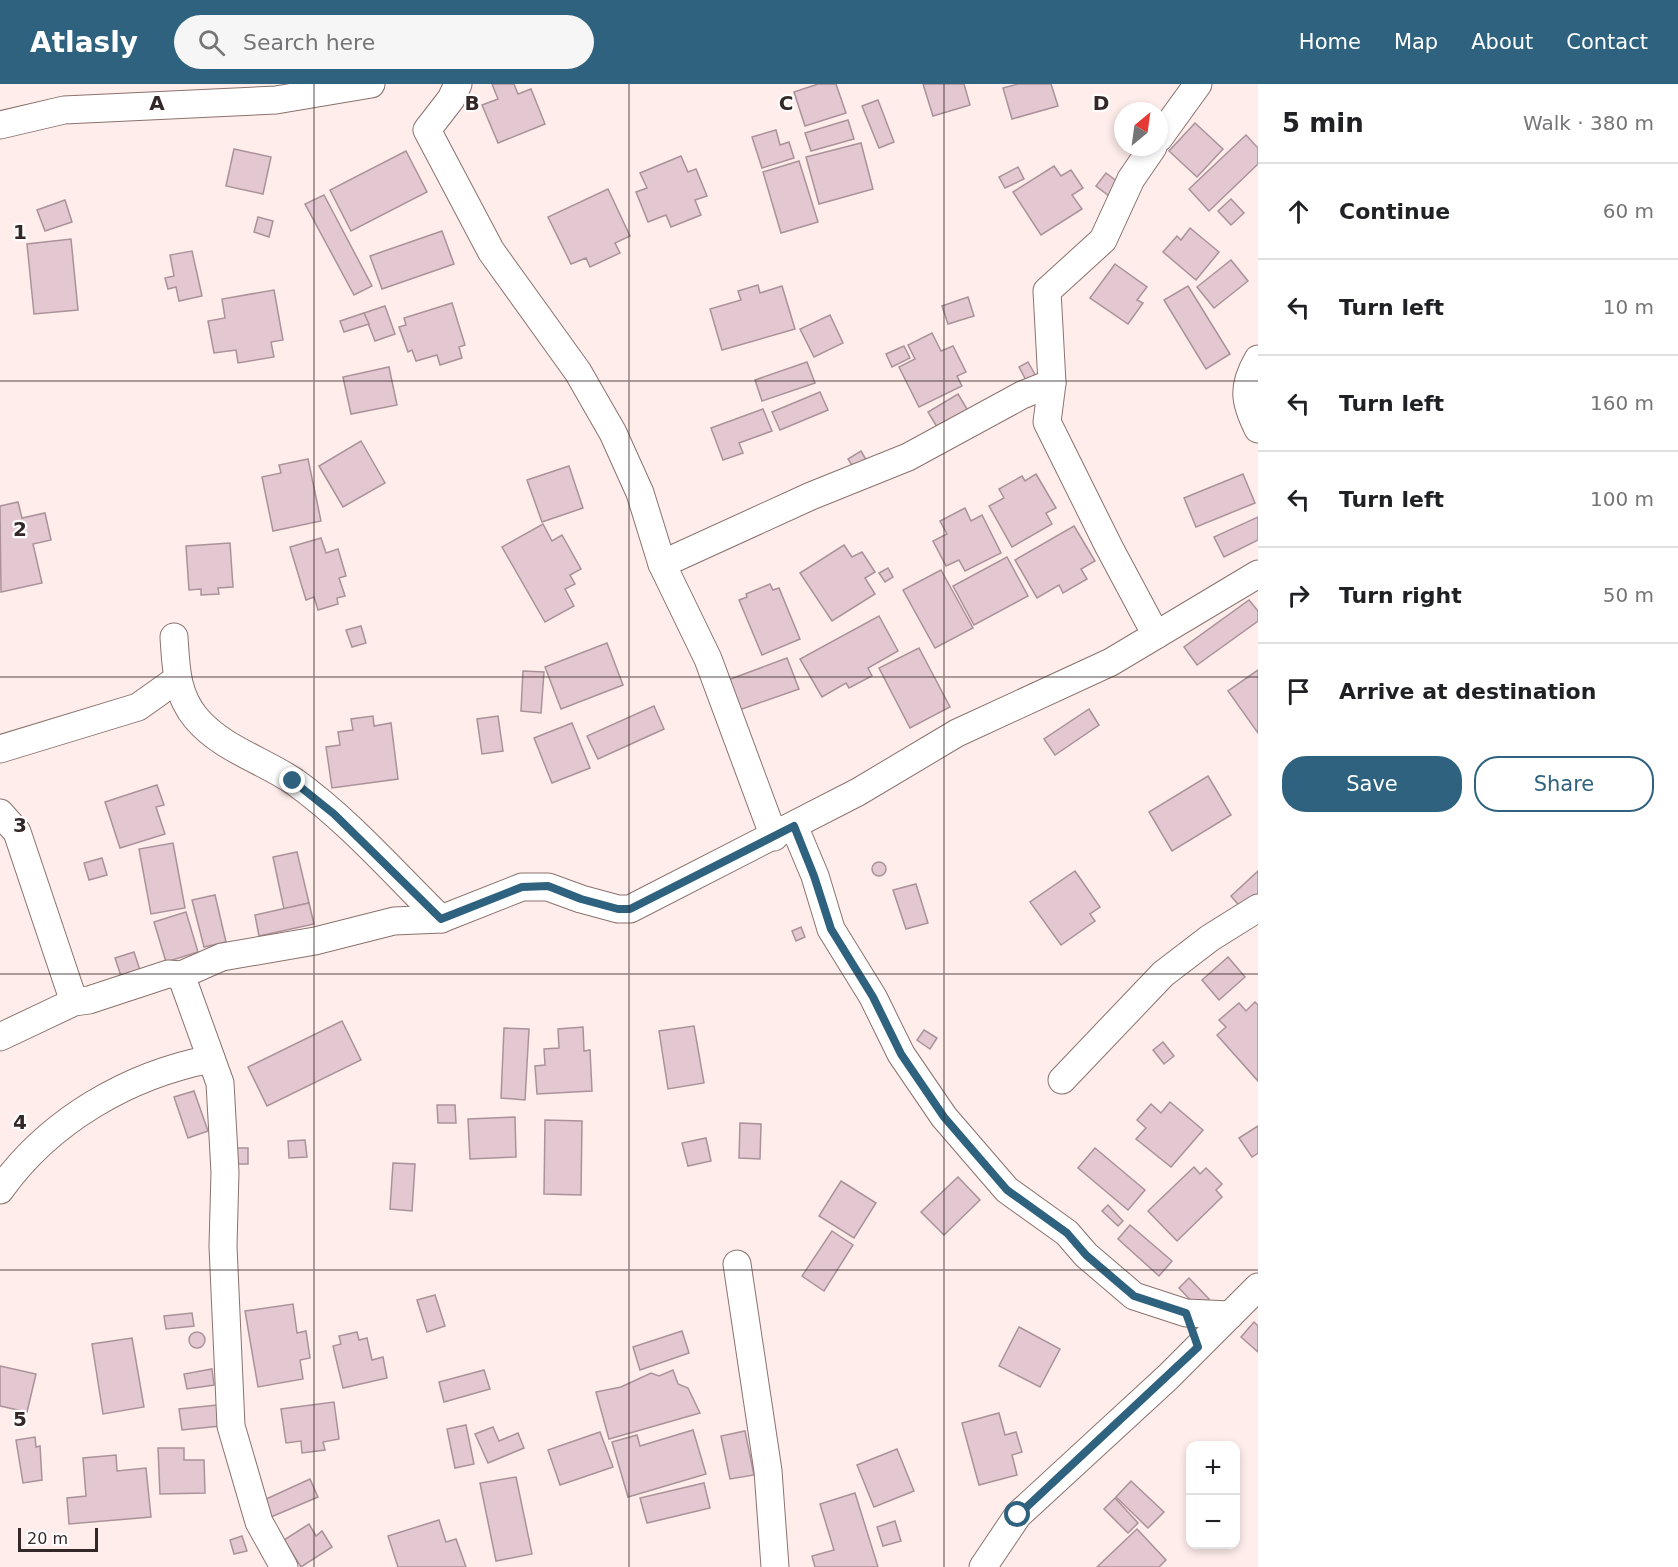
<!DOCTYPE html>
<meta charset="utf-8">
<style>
:root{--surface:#fff;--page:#f6f6f6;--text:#202124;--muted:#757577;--line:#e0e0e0;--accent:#2e627f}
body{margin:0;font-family:"DejaVu Sans",sans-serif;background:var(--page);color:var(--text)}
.controls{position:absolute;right:18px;bottom:18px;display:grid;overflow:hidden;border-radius:12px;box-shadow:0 3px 9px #0003}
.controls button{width:54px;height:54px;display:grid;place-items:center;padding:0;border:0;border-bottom:2px solid var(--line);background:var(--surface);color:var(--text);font:30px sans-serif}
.compass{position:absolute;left:1114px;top:18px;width:54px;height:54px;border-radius:50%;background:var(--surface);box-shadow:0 3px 9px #0003;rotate:29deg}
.scale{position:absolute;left:18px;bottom:15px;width:80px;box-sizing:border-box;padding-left:6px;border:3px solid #332827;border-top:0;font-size:16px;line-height:21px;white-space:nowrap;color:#332827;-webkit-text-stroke:4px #fefefe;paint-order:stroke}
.stop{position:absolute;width:18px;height:18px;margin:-14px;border:4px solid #2e627f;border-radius:50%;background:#fff}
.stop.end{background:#2e627f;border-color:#fff;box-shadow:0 2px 6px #0008}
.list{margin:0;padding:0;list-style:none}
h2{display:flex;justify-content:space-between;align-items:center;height:78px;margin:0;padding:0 24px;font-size:26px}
h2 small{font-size:20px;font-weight:400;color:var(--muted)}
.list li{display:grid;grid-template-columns:39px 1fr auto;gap:18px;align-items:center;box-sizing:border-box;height:96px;padding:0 24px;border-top:2px solid var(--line)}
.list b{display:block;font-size:22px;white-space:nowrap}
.list em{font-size:20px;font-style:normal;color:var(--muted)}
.actions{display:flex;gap:12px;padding:18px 24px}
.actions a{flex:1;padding:14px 0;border:2px solid var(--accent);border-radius:24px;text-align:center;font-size:21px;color:var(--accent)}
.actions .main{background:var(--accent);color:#fff}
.icon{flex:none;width:33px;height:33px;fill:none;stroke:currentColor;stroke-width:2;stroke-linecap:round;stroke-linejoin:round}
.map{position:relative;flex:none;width:1258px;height:1483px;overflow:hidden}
header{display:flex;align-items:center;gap:36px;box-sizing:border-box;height:84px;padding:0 30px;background:var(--accent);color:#fff}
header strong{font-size:28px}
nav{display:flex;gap:33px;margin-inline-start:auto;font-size:21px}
.search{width:420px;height:54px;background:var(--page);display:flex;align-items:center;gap:15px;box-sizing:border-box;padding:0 21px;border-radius:33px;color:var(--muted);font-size:22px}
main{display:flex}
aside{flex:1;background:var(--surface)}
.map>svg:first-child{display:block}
.building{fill:#e4c8d1;stroke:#ab929a;stroke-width:1.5}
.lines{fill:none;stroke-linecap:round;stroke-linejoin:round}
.minor-casing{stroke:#8b726e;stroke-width:29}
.minor{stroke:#fff;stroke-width:27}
.route{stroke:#2e627f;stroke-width:8}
.grid{fill:none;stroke:#332827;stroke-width:1.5;stroke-opacity:0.55}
.grid-label{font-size:20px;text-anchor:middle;font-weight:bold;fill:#332827;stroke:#fefefe;stroke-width:4.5;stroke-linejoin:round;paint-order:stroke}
</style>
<header>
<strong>Atlasly</strong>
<div class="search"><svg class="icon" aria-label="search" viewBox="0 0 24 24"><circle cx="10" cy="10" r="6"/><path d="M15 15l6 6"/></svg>Search here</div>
<nav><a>Home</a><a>Map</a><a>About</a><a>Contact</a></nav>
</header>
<main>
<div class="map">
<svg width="1258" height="1483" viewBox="0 0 1258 1483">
<rect width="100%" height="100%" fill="#feedea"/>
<g class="building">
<polygon points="492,0 514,0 518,10 531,5 545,40 498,59 482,21 498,15"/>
<polygon points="818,0 836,0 846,29 805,42 794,8"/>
<polygon points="923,0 964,0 970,21 933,32"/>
<polygon points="1018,0 1051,0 1058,22 1012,35 1003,4"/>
<polygon points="878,16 894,58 879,64 862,22"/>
<polygon points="848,36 854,55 811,67 805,49"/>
<polygon points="1195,39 1223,65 1197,93 1169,67"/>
<polygon points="776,46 780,61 789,58 794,74 762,84 752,53"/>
<polygon points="1246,51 1258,64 1258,80 1209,127 1189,105"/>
<polygon points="861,59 873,105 819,120 806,73"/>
<polygon points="234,65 271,73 263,110 226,102"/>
<polygon points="406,67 427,108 351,147 330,106"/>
<polygon points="681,72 688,88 696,85 707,112 695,116 701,131 671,143 666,131 648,138 636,108 647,104 640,89"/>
<polygon points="799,77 818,138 781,149 763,88"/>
<polygon points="1054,82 1061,92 1071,86 1083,104 1072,111 1082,125 1041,151 1013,108"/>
<polygon points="1018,83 1024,95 1005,104 999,93"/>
<polygon points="1106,89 1123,102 1113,115 1096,102"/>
<polygon points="608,105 630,152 615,159 620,169 590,183 586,174 571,180 548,133"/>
<polygon points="324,111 372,202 354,211 305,120"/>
<polygon points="1231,115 1244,129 1231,141 1218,127"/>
<polygon points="65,116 72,138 45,147 37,126"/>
<polygon points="258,133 273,137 269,153 254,148"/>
<polygon points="1190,144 1219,168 1196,196 1163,168 1177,152 1181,156"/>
<polygon points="442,147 454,180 382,205 370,172"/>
<polygon points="71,155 78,226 34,230 27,160"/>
<polygon points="192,167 202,212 179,217 176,203 168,205 165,194 174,192 170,171"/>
<polygon points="1231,176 1248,197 1214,224 1197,203"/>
<polygon points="1115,180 1147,203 1137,216 1143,219 1128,240 1090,214"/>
<polygon points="758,201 760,209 782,202 795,245 722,266 710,225 741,216 738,207"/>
<polygon points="1188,202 1230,270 1206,285 1164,216"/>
<polygon points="274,206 283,256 271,258 274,273 238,279 236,266 214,269 208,237 225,234 222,215"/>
<polygon points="968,213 974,232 948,240 942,222"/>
<polygon points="452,219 465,261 459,263 462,274 440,281 437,271 416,277 412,266 408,268 399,243 406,241 404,234"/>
<polygon points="385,222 395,250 375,257 364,229"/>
<polygon points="364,229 369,240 344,248 340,237"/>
<polygon points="830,231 843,259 814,273 800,245"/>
<polygon points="932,249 941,267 953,262 966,288 957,292 962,302 919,323 899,283 915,275 908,261"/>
<polygon points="904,262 910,274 892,283 886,270"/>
<polygon points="807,278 815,299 762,317 755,296"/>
<polygon points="1028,278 1037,294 1028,300 1019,283"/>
<polygon points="389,283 397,321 351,330 343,293"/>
<polygon points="820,308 828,326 780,346 772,328"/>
<polygon points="958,310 970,330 940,348 928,328"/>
<polygon points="763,325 772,347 739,359 743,369 723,376 711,344"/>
<polygon points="361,357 385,399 343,423 319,382"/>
<polygon points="861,367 868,379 855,386 848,375"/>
<polygon points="308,375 321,437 273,447 262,393 281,389 279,381"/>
<polygon points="569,382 583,424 542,438 527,396"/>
<polygon points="1036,390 1056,424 1046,429 1052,440 1012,463 989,422 1004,414 999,405 1022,392 1025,397"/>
<polygon points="1243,390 1255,419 1196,443 1184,414"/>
<polygon points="18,418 22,434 45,429 51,456 33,460 42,499 1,508 0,422"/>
<polygon points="965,424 971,437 982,431 1001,469 965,487 959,476 946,482 933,457 947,450 940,437"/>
<polygon points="1258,433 1258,456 1224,473 1214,453"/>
<polygon points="543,440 552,457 562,451 581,485 570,491 575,500 565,505 574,522 545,538 502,463"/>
<polygon points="1074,442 1095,477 1081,485 1087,495 1063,509 1059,501 1037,514 1015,476"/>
<polygon points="321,454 326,469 338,465 346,492 339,494 345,512 337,514 338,520 318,526 314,513 306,516 290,463"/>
<polygon points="230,459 233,503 218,504 219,510 201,511 201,505 189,506 186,462"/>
<polygon points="844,461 852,473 862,468 875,488 865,494 875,510 832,537 800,489"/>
<polygon points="1007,473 1028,512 974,541 953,502"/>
<polygon points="888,484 893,493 885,498 879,489"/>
<polygon points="941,486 973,544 935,564 903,506"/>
<polygon points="770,500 773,506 779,504 800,555 762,571 739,516 747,513 746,510"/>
<polygon points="1249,516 1258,527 1258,537 1197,581 1184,563"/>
<polygon points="879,532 898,567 868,584 872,592 849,604 846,599 822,613 800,575"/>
<polygon points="361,542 366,559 352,563 346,546"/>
<polygon points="607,559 623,601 561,625 545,583"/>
<polygon points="919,564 950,623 910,644 879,584"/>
<polygon points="787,574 799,605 739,626 728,596"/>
<polygon points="1258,586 1258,649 1228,607"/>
<polygon points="523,587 544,588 541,629 521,627"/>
<polygon points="654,622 664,645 598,675 587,652"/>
<polygon points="1089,625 1099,641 1055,671 1044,655"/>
<polygon points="373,632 374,642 391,639 398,695 332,704 326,663 340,661 338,648 353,646 351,635"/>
<polygon points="498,632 503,667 482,670 477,635"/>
<polygon points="572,639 590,684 552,699 534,654"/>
<polygon points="1208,692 1231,731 1172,767 1149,728"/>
<polygon points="157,701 164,721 156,723 165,750 120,764 105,718"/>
<polygon points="173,759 185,824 151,830 139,765"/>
<polygon points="297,768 309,819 284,825 273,773"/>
<polygon points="102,774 107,791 89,796 84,779"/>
<circle cx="879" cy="785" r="7"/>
<polygon points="1075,787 1100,823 1090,830 1095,837 1061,861 1030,818"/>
<polygon points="1258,787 1258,811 1242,825 1231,812"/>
<polygon points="916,800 928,839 906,845 893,806"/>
<polygon points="215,811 226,858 204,863 192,816"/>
<polygon points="309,819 314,840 259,852 255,831"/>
<polygon points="186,828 198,868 166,878 154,838"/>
<polygon points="801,843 805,853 796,857 792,847"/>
<polygon points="134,868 141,889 122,895 115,874"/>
<polygon points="1228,873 1245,893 1219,916 1202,896"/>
<polygon points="1255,918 1258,921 1258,997 1217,951 1226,943 1219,936 1239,919 1246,927"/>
<polygon points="342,937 361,976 267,1022 248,983"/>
<polygon points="694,942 704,999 668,1005 659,947"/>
<polygon points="583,943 584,967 590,966 592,1007 537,1010 535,982 545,981 544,965 559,964 558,945"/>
<polygon points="504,944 529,945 525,1016 501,1014"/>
<polygon points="924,946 937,954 930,965 917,956"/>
<polygon points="1163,958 1174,972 1164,980 1153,966"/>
<polygon points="194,1007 208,1047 188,1054 174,1013"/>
<polygon points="1170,1018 1203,1046 1171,1083 1136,1055 1146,1044 1137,1036 1151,1020 1161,1029"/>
<polygon points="437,1021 455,1021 456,1039 438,1039"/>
<polygon points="515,1033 516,1073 470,1075 468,1035"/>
<polygon points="545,1036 582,1037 581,1111 544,1110"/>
<polygon points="740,1039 761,1040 760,1075 739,1074"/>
<polygon points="1258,1042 1258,1069 1252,1073 1239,1054"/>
<polygon points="706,1054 711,1077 688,1082 682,1059"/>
<polygon points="305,1056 307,1073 289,1074 288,1057"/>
<rect x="233" y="1064" width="15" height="16"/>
<polygon points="1095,1064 1145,1106 1128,1126 1078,1084"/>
<polygon points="393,1079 415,1080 412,1127 390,1125"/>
<polygon points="1194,1083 1200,1090 1206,1084 1222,1100 1216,1106 1222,1113 1177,1157 1148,1127"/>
<polygon points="958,1093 980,1116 944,1151 921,1128"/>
<polygon points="841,1097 876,1119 854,1154 819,1132"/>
<polygon points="1108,1121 1123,1137 1118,1142 1102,1127"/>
<polygon points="1130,1141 1172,1177 1159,1192 1118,1155"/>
<polygon points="832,1147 853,1161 824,1207 802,1192"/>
<polygon points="1189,1194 1209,1215 1199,1225 1179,1204"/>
<polygon points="435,1211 445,1242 427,1248 417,1216"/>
<polygon points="293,1220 297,1249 306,1247 310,1274 300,1276 303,1295 258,1303 245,1227"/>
<polygon points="192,1229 194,1242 166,1245 164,1232"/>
<polygon points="1254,1238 1258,1242 1258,1268 1241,1253"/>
<polygon points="1019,1243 1060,1265 1040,1303 999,1282"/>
<polygon points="682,1247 689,1269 640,1286 633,1263"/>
<polygon points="357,1248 359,1256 367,1254 372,1276 383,1273 387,1294 343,1304 333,1262 341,1260 339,1252"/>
<circle cx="197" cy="1256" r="8"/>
<polygon points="132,1254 144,1323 103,1330 92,1260"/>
<polygon points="0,1282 36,1290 27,1328 0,1322"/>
<polygon points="212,1285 214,1301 187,1305 184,1290"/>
<polygon points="484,1286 490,1305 444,1318 439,1298"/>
<polygon points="673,1286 678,1300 688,1304 700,1329 609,1355 596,1308 621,1303 651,1289 659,1292"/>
<polygon points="334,1318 339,1355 323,1358 325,1366 302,1369 301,1357 286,1359 281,1325"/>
<polygon points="217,1321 220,1342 182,1346 179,1325"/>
<polygon points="999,1329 1005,1351 1016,1348 1022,1368 1012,1371 1017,1391 979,1401 962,1339"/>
<polygon points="466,1341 474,1380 455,1384 447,1345"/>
<polygon points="493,1343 499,1357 518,1349 524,1364 488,1379 475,1350"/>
<polygon points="693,1346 706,1390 628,1413 612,1358 637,1351 640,1362"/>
<polygon points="745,1347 754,1391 730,1395 721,1352"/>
<polygon points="600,1348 613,1383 560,1401 548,1366"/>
<polygon points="35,1353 36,1363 40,1362 42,1396 23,1399 16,1356"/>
<polygon points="158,1364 184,1364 184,1376 204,1376 205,1409 160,1410"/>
<polygon points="897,1365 914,1407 874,1423 857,1381"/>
<polygon points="116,1371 117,1387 146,1384 151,1433 69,1440 67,1414 86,1412 83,1374"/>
<polygon points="516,1393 532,1470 496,1477 480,1399"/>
<polygon points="310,1395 318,1413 271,1433 264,1416"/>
<polygon points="1131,1397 1164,1428 1148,1444 1116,1413"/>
<polygon points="704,1399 710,1424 647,1439 640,1414"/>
<polygon points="855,1409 878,1483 815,1483 812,1472 834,1466 820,1420"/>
<polygon points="1115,1414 1138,1439 1128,1449 1104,1425"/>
<polygon points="439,1436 446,1458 456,1455 466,1483 398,1483 388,1452"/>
<polygon points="895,1437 901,1457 883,1462 877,1443"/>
<polygon points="309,1440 316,1452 322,1447 332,1463 301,1483 284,1456"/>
<polygon points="1137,1445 1166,1476 1159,1483 1097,1483"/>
<polygon points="242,1452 247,1467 234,1470 230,1456"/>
</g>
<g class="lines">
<defs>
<g id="minor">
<polyline points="458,0 451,15 427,46 491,167 578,288 613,349 640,409 662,480 708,575 774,753"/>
<polyline points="0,41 64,26 276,16 371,0"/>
<polyline points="1159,54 1198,0"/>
<polyline points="1153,63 1131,95 1103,156 1047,207 1052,299 1047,338 1109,463 1156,551"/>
<path d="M1258 275C1242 303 1244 317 1258 345"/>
<polyline points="662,480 811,412 908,373 1022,311 1052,299"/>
<path d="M174 553C176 583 176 610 196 634 222 665 263 676 295 698 349 737 394 789 441 835"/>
<polyline points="0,665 138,623 176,596"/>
<polyline points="0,729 17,748 74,918"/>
<polyline points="794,742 815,792 831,845 873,913 901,970 944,1033 1007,1106 1067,1149 1086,1171 1134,1212 1186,1229 1230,1231"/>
<polyline points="181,891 220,999 225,1088 223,1162 231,1342 259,1438 284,1483"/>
<polyline points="0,953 74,918 89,916 168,890 181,891 222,873 315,857 394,837 441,835 522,803 548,803 581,815 618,825 630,825 858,708 957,649 1111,578 1258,490"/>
<polyline points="1062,996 1163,890 1210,854 1258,824"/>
<path d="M0 1106C49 1037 128 991 211 975"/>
<polyline points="737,1180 768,1387 775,1483"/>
<polyline points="983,1483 1018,1431 1168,1293 1258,1203"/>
</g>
</defs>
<use href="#minor" class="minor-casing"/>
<use href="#minor" class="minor"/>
</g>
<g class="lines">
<polyline class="route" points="293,697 334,730 441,835 522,803 548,802 581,815 618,825 630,825 794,742 814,792 831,845 873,913 901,970 944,1033 1007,1106 1067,1149 1086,1171 1134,1212 1186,1229 1198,1263 1018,1431"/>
</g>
<path class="grid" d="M314 0V1483M629 0V1483M944 0V1483M0 297H1258M0 593H1258M0 890H1258M0 1186H1258"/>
<g class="grid-label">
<text x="157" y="26">A</text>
<text x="472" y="26">B</text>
<text x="786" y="26">C</text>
<text x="1101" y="26">D</text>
<text x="20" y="155">1</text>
<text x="20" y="452">2</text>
<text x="20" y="748">3</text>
<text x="20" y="1045">4</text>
<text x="20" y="1342">5</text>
</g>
</svg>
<div class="controls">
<button>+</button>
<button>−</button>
</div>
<svg class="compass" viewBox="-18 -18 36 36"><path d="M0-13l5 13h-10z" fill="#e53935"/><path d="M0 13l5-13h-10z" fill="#757577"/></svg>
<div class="scale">20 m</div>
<div class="stop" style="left:1018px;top:1431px"></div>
<div class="stop end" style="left:293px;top:697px"></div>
</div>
<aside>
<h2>5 min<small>Walk · 380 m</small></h2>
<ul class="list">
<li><svg class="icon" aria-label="ahead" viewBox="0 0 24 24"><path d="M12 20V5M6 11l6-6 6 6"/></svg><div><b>Continue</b></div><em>60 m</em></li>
<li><svg class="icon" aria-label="left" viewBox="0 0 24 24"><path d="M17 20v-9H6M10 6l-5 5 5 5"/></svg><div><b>Turn left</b></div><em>10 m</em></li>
<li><svg class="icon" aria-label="left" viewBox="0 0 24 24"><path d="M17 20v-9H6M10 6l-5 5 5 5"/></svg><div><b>Turn left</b></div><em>160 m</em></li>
<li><svg class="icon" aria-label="left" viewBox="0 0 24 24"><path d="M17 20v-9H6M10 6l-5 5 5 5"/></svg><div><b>Turn left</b></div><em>100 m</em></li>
<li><svg class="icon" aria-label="right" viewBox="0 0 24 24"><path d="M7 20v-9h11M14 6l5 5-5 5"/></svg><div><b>Turn right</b></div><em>50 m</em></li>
<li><svg class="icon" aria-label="arrive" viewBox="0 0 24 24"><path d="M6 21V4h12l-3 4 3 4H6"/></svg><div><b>Arrive at destination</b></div></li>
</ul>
<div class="actions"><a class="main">Save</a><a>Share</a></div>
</aside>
</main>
